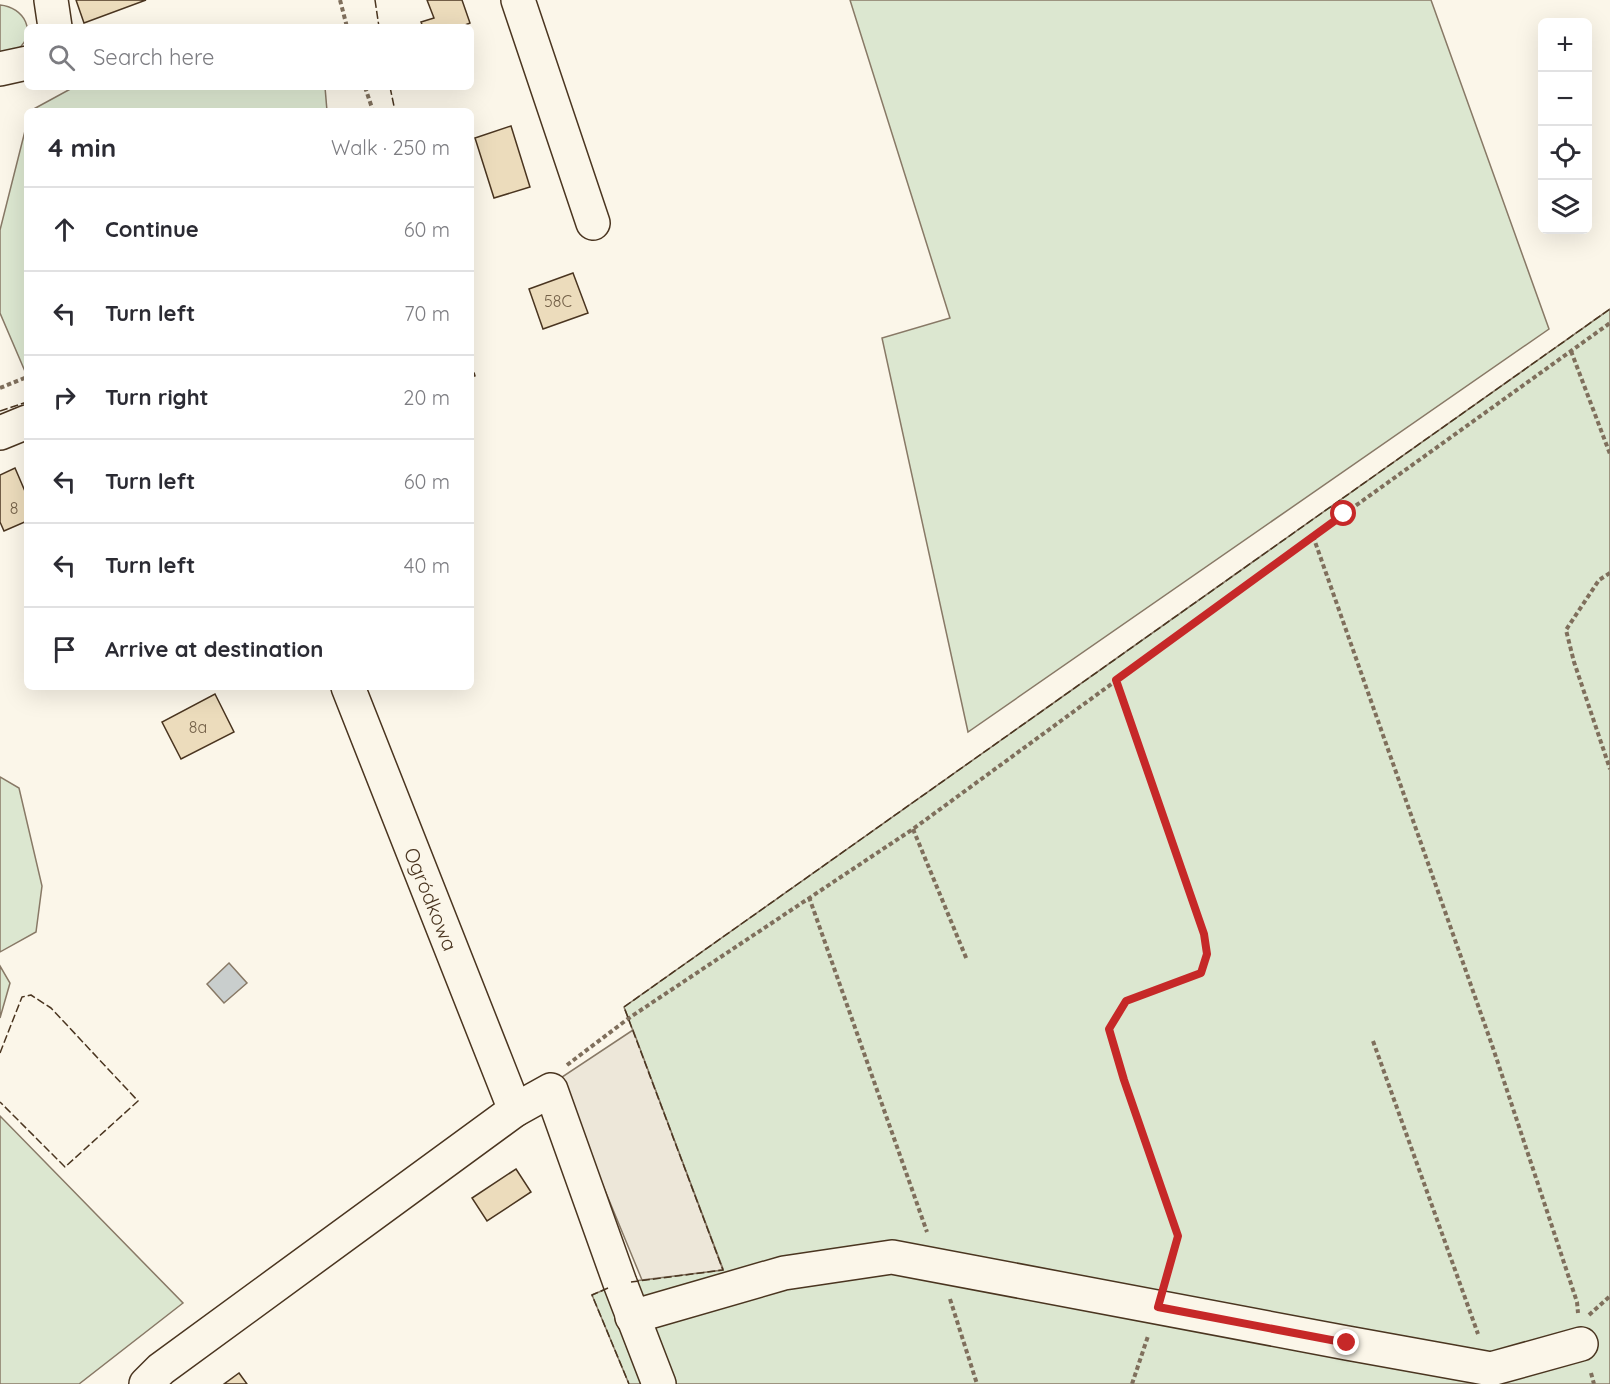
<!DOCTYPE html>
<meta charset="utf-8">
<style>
:root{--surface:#fff;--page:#f2f2f3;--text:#2b2b33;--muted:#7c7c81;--line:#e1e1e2}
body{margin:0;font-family:Quicksand,sans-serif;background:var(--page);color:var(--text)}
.controls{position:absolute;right:18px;top:18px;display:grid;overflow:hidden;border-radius:9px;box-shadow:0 6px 24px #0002}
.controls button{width:54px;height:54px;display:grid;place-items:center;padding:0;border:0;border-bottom:2px solid var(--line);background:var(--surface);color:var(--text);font:30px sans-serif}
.stop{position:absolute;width:18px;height:18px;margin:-14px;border:4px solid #c62828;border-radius:50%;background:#fff}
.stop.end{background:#c62828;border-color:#fff;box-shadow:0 2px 6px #0008}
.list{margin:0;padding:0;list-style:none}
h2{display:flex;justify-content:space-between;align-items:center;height:78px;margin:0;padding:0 24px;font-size:26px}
h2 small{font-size:20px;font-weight:400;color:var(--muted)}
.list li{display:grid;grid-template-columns:39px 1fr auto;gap:18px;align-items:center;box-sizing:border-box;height:84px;padding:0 24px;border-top:2px solid var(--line)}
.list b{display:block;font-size:22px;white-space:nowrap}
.list em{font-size:20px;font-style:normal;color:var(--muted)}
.icon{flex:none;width:33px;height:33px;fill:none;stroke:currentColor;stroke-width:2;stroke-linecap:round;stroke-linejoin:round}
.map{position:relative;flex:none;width:1610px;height:1384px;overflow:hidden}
.search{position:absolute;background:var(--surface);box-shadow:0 6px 24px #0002;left:24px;top:24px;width:450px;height:66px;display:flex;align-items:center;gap:15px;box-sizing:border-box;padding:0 21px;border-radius:9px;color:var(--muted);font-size:22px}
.panel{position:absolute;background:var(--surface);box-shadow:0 6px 24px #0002;left:24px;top:108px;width:450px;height:582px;border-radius:9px}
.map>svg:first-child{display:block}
.green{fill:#dce7d0;stroke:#887966;stroke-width:1.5}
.parking{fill:#ede7d9;stroke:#887966;stroke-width:1.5}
.water{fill:#c9cecd;stroke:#887966;stroke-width:1.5}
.building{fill:#ecdcbc;stroke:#4a3520;stroke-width:1.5}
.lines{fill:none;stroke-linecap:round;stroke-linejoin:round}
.minor-casing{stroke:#4a3520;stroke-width:36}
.path{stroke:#7f6f5c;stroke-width:4;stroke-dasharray:4.5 3;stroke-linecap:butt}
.minor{stroke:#fbf6e9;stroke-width:33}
.fence{stroke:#4a3520;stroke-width:1.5;stroke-dasharray:8 3;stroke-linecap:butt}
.route{stroke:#c62828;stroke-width:8}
.labels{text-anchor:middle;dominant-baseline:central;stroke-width:4.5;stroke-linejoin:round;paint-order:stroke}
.number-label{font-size:16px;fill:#725f47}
.street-label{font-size:20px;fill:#4a3520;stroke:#fbf6e9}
</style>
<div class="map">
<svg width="1610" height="1384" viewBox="0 0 1610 1384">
<rect width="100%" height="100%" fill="#fbf6e9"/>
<g class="green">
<polygon points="850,0 1431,0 1549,329 968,732 882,338 950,318"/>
<path d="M0 5C24 7 38 33 18 49 13 52 6 53 0 54Z"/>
<polygon points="74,87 325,87 327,111 30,111"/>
<polygon points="27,123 27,376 0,313 0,230"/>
<polygon points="1610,309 1610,1384 629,1384 592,1295 620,1283 723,1269 624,1007"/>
<polygon points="0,777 19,788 42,886 36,932 0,952"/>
<polygon points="0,966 10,983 0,1018"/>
<polygon points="0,1116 183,1303 79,1384 0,1384"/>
</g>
<polygon class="parking" points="633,1030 723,1270 642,1280 559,1079"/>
<polygon class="water" points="229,963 247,983 224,1003 207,984"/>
<g class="building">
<polygon points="76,0 146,0 84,23"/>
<polygon points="427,0 462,0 470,23 465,25 465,27 423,27 421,22 434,18"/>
<polygon points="511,126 530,187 494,198 475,138"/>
<polygon points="573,273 588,313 543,329 529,289"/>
<polygon points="15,468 27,496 27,521 4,531 0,522 0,475"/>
<polygon points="215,694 234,732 181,759 162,722"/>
<polygon points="516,1169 531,1192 487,1221 472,1198"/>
<polygon points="239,1373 247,1384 224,1384"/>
</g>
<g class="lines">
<defs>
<g id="minor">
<polyline points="51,0 55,27"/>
<polyline points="518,0 593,223"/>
<polyline points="0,69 27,63"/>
<polyline points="0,433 27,422"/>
<polyline points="348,687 515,1110"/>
<polyline points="632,1317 784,1273 892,1257 1347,1343 1491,1369 1581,1344"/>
<polyline points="146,1384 161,1369 515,1110 551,1090 620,1283 659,1384"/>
</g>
</defs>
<use href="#minor" class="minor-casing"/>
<g class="path">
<polyline points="340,0 347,27"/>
<polyline points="365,87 373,111"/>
<polyline points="1571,351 1610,454"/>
<polyline points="0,388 27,377"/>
<polyline points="1313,536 1493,1048 1577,1302 1578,1313"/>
<polyline points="1610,573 1599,580 1566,630 1574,662 1610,769"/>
<polyline points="1117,681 1204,934 1207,954 1201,973 1126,1001 1109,1029 1124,1081 1178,1236 1166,1278"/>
<polyline points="913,829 967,960"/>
<polyline points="809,897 927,1232"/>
<polyline points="1373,1041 1478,1334"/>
<polyline points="567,1065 629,1018 913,829 1344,514 1610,323"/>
<polyline points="950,1299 977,1384"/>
<polyline points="1589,1315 1610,1296"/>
<polyline points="1591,1373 1594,1384"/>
<polyline points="1132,1384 1148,1336"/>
</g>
<use href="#minor" class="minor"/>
<g class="fence">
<polyline points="375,0 379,27"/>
<polyline points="390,87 395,111"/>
<polyline points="471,362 475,376 471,376"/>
<polyline points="0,411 27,402"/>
<polyline points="0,1053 22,997 31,995 51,1008 138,1101 65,1167 0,1102"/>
<polyline points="631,1282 723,1270 624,1007 1610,309"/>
<polyline points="608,1288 592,1295 629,1384"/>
</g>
</g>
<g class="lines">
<polyline class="route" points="1344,514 1116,680 1204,934 1207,954 1201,973 1126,1001 1109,1029 1124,1080 1178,1236 1158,1307 1347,1343"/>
</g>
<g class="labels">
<g class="number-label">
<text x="558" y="301">58C</text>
<text x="14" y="508">8</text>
<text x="198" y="727">8a</text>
</g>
<g class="street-label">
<text transform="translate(431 899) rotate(68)">Ogródkowa</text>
</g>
</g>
</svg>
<div class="controls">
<button>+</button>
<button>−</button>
<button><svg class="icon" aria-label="locate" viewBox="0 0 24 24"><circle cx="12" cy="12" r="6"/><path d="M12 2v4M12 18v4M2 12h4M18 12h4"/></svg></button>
<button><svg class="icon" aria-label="layers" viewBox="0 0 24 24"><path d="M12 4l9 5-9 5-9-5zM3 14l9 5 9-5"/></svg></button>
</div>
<div class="stop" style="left:1344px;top:514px"></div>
<div class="stop end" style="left:1347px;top:1343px"></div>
<div class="search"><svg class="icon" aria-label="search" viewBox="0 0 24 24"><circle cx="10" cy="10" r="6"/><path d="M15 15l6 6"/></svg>Search here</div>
<section class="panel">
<h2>4 min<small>Walk · 250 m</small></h2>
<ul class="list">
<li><svg class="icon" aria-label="ahead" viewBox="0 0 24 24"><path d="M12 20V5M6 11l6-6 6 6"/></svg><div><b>Continue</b></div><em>60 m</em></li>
<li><svg class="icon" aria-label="left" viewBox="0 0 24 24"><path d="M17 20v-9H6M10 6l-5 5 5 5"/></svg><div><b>Turn left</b></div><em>70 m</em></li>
<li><svg class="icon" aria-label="right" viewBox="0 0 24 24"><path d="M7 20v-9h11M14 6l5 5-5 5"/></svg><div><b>Turn right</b></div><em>20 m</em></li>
<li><svg class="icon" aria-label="left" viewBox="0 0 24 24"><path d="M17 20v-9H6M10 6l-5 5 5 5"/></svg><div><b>Turn left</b></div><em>60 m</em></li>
<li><svg class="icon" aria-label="left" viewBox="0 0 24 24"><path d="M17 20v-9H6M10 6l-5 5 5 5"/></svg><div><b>Turn left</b></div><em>40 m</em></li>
<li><svg class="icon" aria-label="arrive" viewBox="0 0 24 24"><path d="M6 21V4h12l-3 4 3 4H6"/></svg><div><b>Arrive at destination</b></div></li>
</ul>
</section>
</div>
